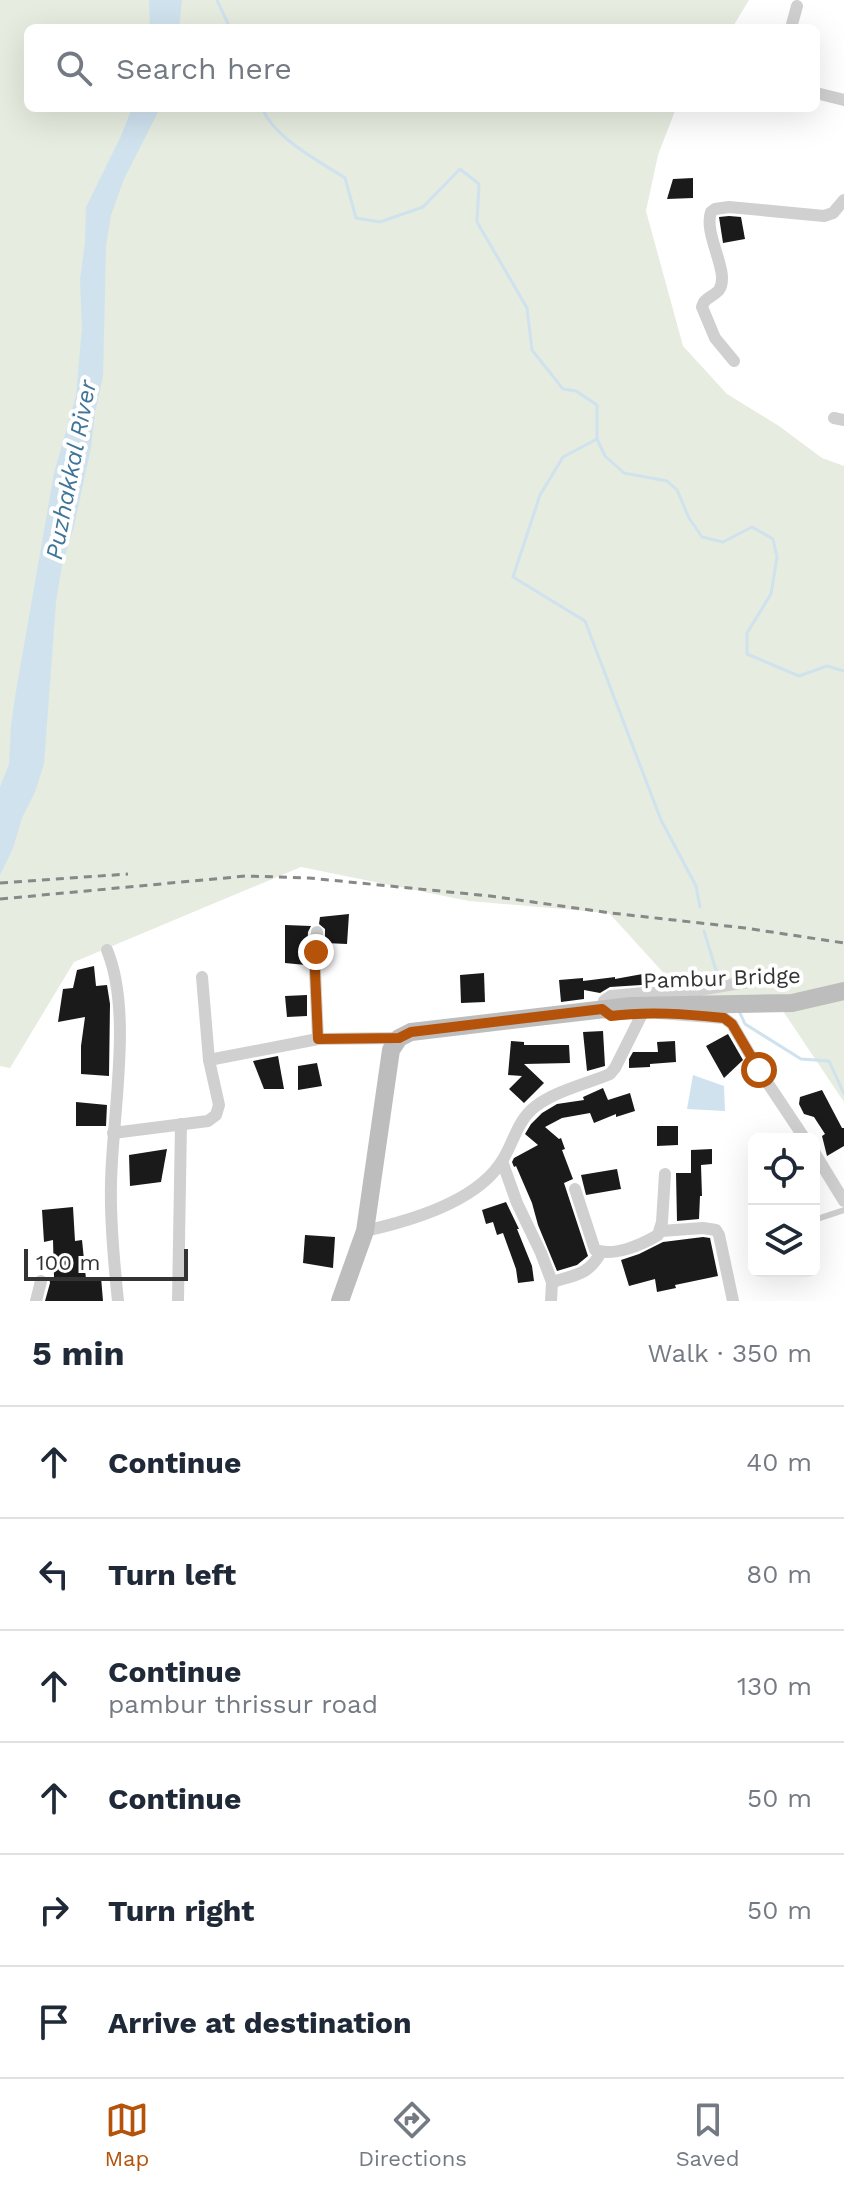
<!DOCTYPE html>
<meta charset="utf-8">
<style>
:root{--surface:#fff;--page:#f6f6f7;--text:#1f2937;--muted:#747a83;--line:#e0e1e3;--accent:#b45309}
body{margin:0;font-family:"Work Sans",sans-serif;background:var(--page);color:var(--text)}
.controls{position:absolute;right:24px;bottom:24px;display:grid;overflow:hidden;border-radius:12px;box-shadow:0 8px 32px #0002}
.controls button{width:72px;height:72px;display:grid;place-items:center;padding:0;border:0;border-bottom:2px solid var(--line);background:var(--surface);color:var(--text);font:40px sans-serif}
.scale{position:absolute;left:24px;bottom:20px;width:164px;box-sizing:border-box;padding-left:8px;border:4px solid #333;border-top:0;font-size:22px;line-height:28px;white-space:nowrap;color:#333;-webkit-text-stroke:6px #fff;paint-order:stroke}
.stop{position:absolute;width:24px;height:24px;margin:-18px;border:6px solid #b45309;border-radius:50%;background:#fff}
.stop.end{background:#b45309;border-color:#fff;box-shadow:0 2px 8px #0008}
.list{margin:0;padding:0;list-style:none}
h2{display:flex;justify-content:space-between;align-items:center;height:104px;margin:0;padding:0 32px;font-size:34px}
h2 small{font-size:26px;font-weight:400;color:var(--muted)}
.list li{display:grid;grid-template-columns:52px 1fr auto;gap:24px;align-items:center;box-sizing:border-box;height:112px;padding:0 32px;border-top:2px solid var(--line)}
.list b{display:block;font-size:30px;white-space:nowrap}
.list p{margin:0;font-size:26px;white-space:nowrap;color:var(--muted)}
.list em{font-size:26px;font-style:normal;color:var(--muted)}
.icon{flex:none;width:44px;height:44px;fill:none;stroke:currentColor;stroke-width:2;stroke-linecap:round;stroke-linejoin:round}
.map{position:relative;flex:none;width:844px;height:1301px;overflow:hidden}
.search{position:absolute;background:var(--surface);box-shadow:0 8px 32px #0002;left:24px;right:24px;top:24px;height:88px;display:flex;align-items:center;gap:20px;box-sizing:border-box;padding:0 28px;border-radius:12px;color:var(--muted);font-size:30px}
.sheet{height:776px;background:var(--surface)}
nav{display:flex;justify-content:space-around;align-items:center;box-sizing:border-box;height:112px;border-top:2px solid var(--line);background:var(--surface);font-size:22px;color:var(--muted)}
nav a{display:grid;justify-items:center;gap:4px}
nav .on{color:var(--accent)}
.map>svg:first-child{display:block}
.green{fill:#e6ecdf}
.water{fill:#cfe2ee}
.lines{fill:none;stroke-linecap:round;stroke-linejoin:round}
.stream{stroke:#cfe2ee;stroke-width:3}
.building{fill:#1a1a1a}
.service{stroke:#d0d0d0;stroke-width:6}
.minor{stroke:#d0d0d0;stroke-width:12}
.secondary{stroke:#bdbdbd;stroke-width:18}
.rail{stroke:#888;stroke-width:3;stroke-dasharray:8 6;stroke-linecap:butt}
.route{stroke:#b45309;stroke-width:10}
.labels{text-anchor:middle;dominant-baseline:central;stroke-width:8;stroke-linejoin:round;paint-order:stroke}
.street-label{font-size:22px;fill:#333;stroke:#fff}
.water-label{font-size:24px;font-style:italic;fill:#3f7597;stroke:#fff}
</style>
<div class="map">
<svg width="844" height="1301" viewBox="0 0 844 1301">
<rect width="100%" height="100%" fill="#fff"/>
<polygon class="green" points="0,0 749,0 732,28 28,28 28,108 676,108 658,155 646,211 683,346 727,394 779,426 822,458 844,466 844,1102 781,1008 700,1013 609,913 469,901 301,867 74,962 10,1068 0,1066"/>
<g class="water">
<polygon points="149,0 182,0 179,28 150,28"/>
<polygon points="132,108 160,108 124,179 111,215 106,246 103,376 95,413 91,448 74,526 62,565 56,602 44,764 35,792 22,818 13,848 0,875 0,787 9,764 11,726 15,697 54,473 76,396 82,327 80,280 85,242 86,207 121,136"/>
<polygon points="693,1075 724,1086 725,1111 687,1109"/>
</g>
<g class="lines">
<g class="stream">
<polyline points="217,0 230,28"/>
<path d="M262 108C274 138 319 161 345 178L356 218 380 222 423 207 460 169 479 184 477 222 527 308 532 350 563 389 576 391 597 405V439L605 456 624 473 667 481 677 490 689 518 702 537 723 542 752 527 773 539 777 557 771 594 747 633V654L799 676 827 666 844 671"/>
<polyline points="597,439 563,457 540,495 513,577 585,621 661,820 696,886 700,907"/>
<polyline points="704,931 718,977 725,981"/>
<polyline points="740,1013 745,1024 801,1059 829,1061 844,1094"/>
</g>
</g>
<g class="building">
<polygon points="693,178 693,198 667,199 673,179"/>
<polygon points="729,216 741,217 745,239 723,243 719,217"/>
<polygon points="349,914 347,944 325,943 325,929 319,924 320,917"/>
<polygon points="285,925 311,926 308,932 306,965 285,963"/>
<polygon points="94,966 96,986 107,985 110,1004 109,1076 81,1074 81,1046 85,1017 58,1022 63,989 73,988 77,970"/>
<polygon points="484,973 485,1002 461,1003 460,975"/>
<polygon points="648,973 657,984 610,987 600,993 584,990 584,999 561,1002 559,980 583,978 583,981 615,977 615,979"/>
<polygon points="307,995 307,1016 287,1017 285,996"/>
<polygon points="603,1031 605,1066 587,1071 583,1032"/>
<polygon points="728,1034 743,1060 724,1078 706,1046"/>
<polygon points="511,1041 524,1042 524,1045 569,1045 570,1063 524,1064 544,1083 524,1103 509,1089 522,1076 508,1075"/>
<polygon points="675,1041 676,1062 650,1064 650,1067 629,1068 629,1059 633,1052 658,1052 657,1042"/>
<polygon points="278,1056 284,1089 264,1089 253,1061"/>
<polygon points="317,1063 322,1086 298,1090 298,1066"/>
<polygon points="603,1088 608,1100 630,1093 635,1111 616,1117 616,1114 594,1123 590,1113 562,1118 545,1127 559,1139 561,1138 565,1149 562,1150 573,1179 564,1183 588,1256 577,1265 557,1271 538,1225 532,1203 516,1166 514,1167 512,1162 514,1158 538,1145 525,1134 531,1124 542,1113 557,1104 584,1100 583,1097"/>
<polygon points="822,1090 842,1128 844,1128 844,1146 827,1156 822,1136 825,1134 814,1117 804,1114 799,1104 800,1097"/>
<polygon points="76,1102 107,1105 106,1126 76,1126"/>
<polygon points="657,1126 678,1126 678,1145 657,1146"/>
<polygon points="167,1149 161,1182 130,1186 129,1155"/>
<polygon points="712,1149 712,1164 701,1165 702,1196 700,1196 699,1219 677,1221 676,1173 691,1173 691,1150"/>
<polygon points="617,1169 621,1189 586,1195 581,1175"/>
<polygon points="506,1202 519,1229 517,1229 532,1266 534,1281 518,1283 516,1269 503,1233 497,1235 493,1222 486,1224 482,1210"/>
<polygon points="73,1207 75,1241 82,1240 86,1279 101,1277 103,1301 45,1301 50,1283 49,1277 54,1277 53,1240 44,1242 42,1210"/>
<polygon points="305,1235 335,1237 333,1268 303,1263"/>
<polygon points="703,1237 710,1238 718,1276 675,1285 676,1288 657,1292 655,1279 629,1286 621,1260 639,1254 663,1242"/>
</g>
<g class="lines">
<polyline class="service" points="814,1220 844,1210"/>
<g class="minor">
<polyline points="791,28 797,6"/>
<polyline points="816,93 844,100"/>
<path d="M734 361 715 338 702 307 704 302C708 297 716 294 719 290 731 273 703 235 711 212L715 209 729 207 824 216 833 213 844 200"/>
<polyline points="834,418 844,420"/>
<polyline points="317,932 315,971 318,1039 399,1038"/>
<path d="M107 950C133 1013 112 1115 111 1184 110 1222 114 1263 118 1301"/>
<polyline points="606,1013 602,1009 604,1001 611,996 644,993 682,993 740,983 787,978"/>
<polyline points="659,1013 724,1018 732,1024 759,1070 805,1139"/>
<polyline points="209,1060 318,1039"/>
<polyline points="113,1133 208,1121 216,1115 219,1105 209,1060 202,977"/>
<polyline points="814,1152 844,1201"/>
<polyline points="502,1161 517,1203 541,1253 552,1282 551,1301"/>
<path d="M575 1189 595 1250C614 1257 641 1245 658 1235L662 1222 665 1174"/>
<path d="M365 1231C409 1221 473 1203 500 1164 514 1144 516 1121 536 1106 556 1091 586 1084 610 1074L615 1068 643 1012"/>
<polyline points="661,1231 703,1228 716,1230 719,1235 733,1301"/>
<path d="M552 1282C575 1275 589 1275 601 1252"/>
<polyline points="36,1301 41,1281"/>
<polyline points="178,1301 181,1124"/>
</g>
<polyline class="secondary" points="340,1301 365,1231 391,1050 399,1038 411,1032 631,1006 792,1003 844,991"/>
<g class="rail">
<polyline points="0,883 128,874"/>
<polyline points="0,899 246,876 309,878 490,896 611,913 745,928 844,943"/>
</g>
</g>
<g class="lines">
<path class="route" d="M316 952 315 971 318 1039 399 1038 411 1032 602 1009 611 1016C648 1011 686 1014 724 1018L732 1024 759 1070"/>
</g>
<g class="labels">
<g class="street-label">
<text transform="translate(722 978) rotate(-2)">Pambur Bridge</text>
</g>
<g class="water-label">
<text transform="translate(71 470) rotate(-79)">Puzhakkal River</text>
</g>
</g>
</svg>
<div class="controls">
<button><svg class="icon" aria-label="locate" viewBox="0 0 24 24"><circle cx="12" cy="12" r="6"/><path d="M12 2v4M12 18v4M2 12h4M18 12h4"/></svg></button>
<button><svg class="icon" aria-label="layers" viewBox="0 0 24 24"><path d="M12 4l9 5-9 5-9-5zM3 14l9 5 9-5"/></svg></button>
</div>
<div class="scale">100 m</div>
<div class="stop" style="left:759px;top:1070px"></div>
<div class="stop end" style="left:316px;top:952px"></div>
<div class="search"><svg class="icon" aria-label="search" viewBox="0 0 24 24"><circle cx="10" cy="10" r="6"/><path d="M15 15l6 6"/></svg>Search here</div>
</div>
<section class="sheet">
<h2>5 min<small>Walk · 350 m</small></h2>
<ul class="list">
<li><svg class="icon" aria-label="ahead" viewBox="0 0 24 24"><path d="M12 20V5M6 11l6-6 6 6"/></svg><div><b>Continue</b></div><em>40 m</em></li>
<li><svg class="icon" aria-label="left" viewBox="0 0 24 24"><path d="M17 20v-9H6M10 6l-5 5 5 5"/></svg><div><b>Turn left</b></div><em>80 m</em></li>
<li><svg class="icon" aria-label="ahead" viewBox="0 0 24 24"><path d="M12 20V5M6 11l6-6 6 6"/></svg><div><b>Continue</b><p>pambur thrissur road</p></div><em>130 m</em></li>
<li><svg class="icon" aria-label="ahead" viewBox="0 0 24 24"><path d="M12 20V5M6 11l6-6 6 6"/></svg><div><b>Continue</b></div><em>50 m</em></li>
<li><svg class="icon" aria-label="right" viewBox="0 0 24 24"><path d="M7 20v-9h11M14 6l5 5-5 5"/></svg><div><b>Turn right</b></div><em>50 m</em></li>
<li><svg class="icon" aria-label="arrive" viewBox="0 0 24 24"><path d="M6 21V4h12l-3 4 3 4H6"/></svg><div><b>Arrive at destination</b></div></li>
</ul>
</section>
<nav>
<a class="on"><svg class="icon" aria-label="map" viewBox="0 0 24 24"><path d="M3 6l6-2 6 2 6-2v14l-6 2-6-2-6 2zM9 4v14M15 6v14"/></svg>Map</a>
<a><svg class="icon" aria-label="directions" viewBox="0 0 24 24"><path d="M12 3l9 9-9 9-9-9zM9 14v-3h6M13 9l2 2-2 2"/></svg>Directions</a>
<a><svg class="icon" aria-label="saved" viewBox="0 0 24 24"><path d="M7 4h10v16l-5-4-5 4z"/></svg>Saved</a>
</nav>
